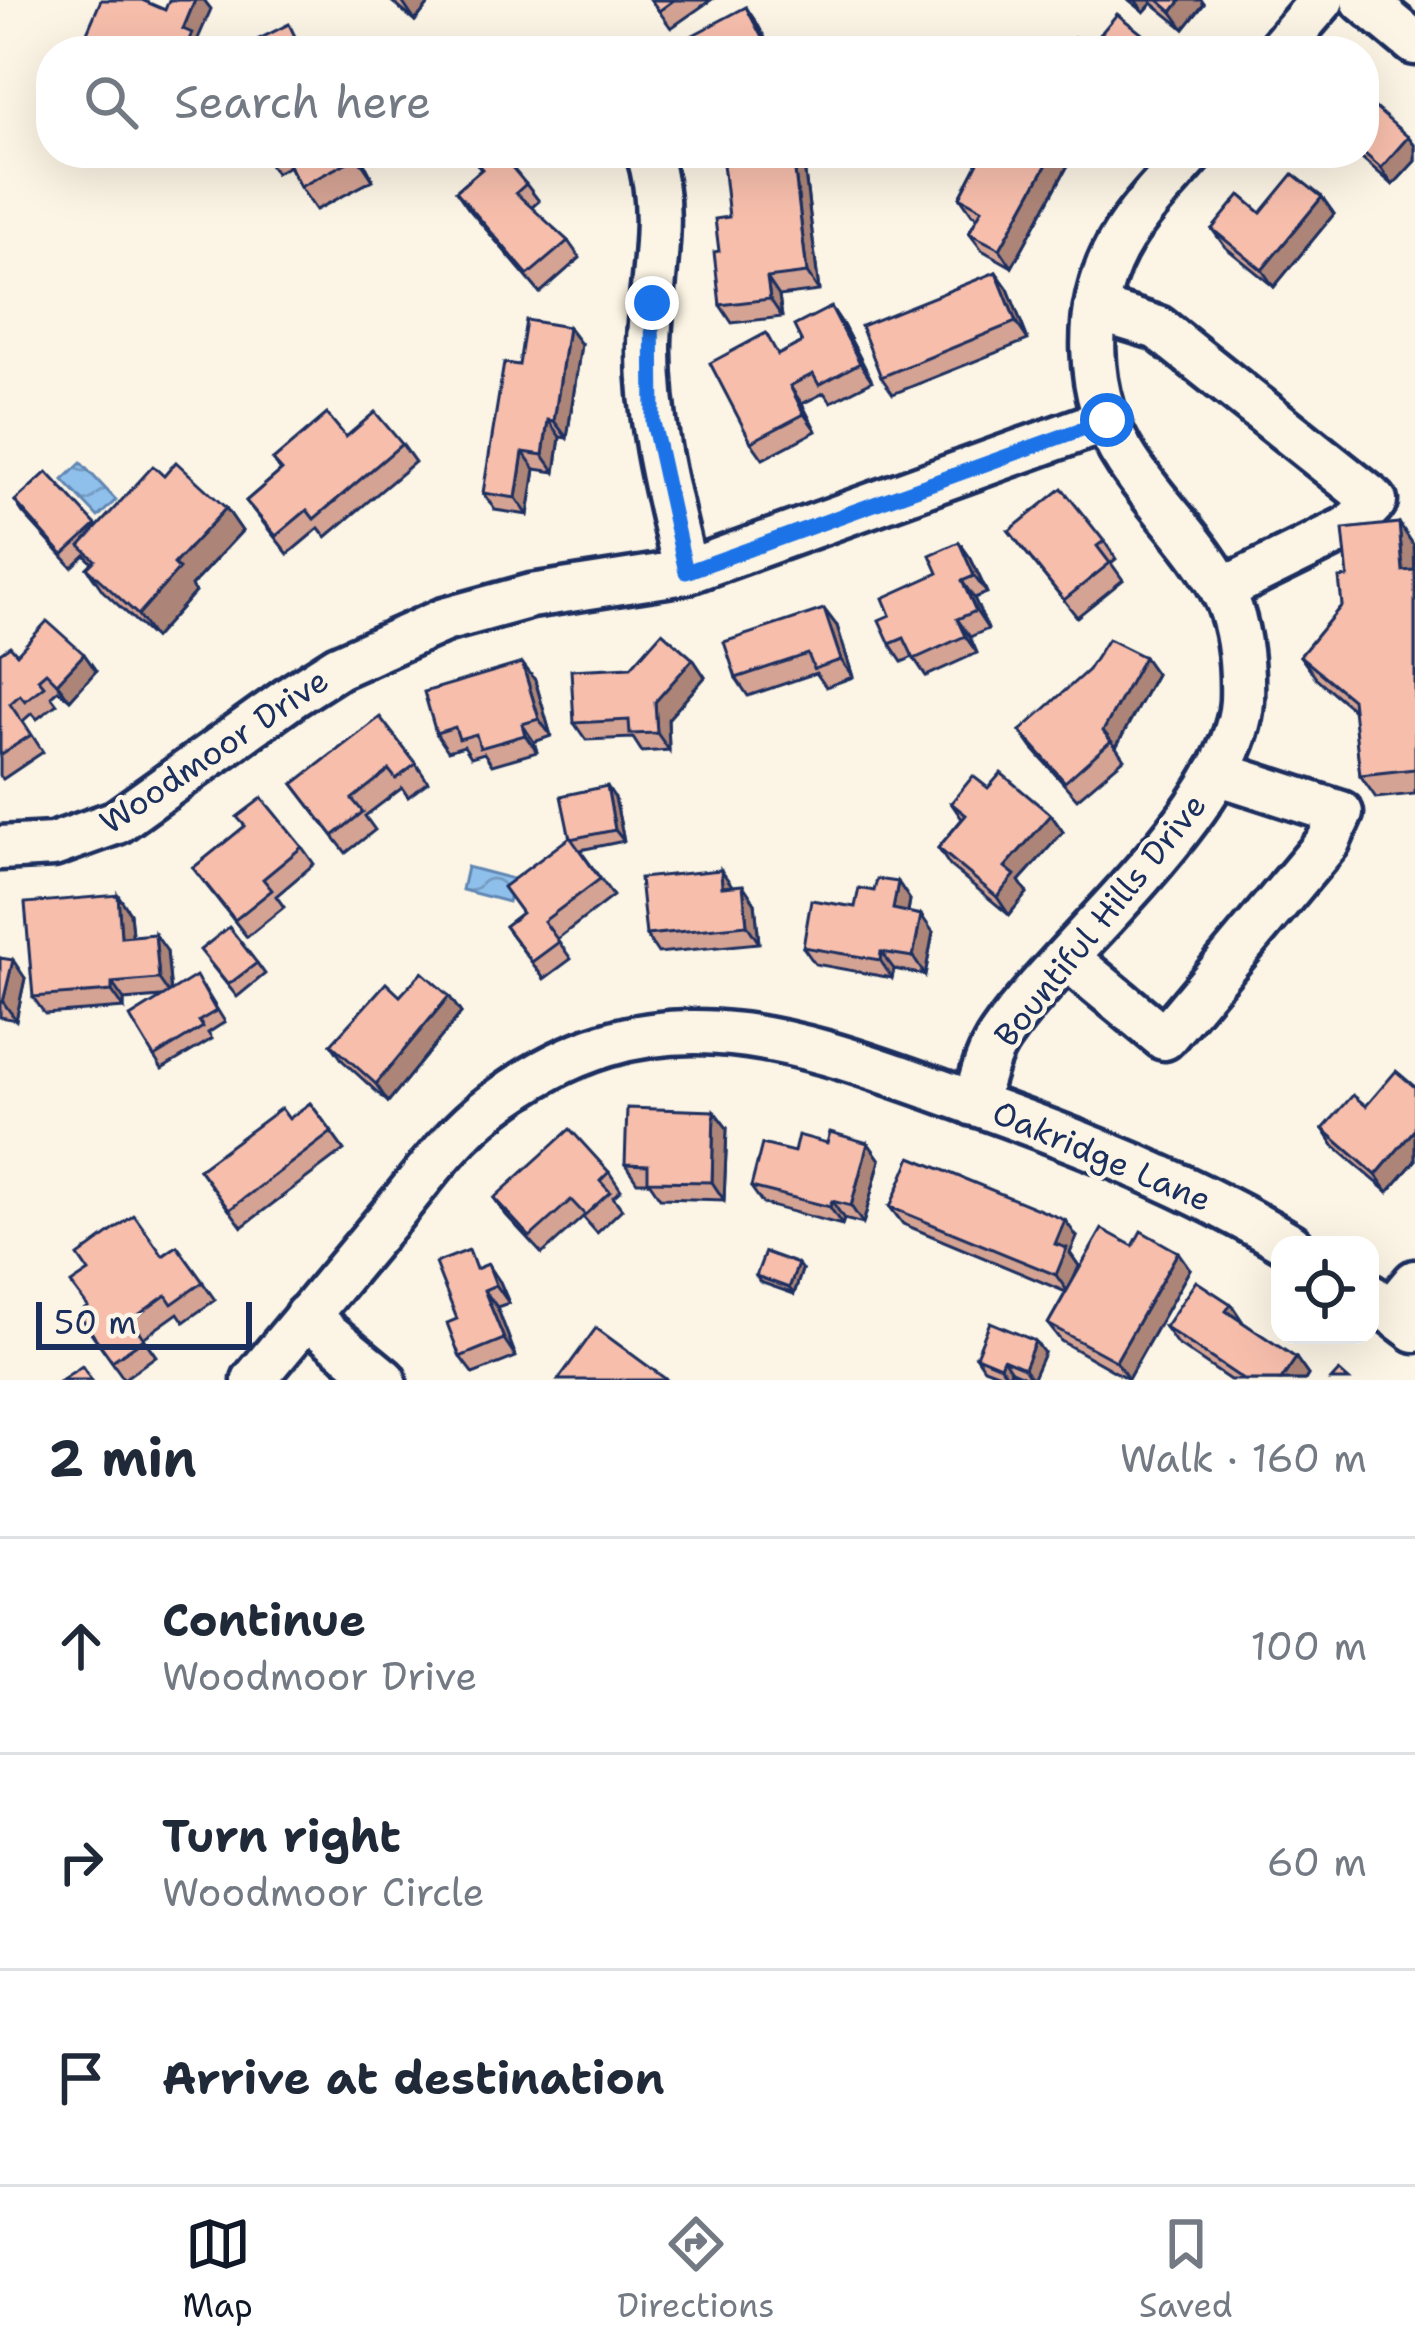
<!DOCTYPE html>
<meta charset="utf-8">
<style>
:root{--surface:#fff;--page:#f6f6f7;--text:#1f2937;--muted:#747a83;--line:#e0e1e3;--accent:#111827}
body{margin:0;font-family:"Shantell Sans",sans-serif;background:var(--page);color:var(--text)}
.controls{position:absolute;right:36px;bottom:36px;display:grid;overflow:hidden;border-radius:24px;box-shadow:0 12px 48px #0002}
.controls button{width:108px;height:108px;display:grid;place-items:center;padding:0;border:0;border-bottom:3px solid var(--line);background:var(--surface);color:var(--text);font:60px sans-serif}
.scale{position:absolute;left:36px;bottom:30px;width:216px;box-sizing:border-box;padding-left:12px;border:6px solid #1b2f5e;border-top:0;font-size:33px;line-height:42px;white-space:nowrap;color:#1b2f5e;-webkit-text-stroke:9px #fcf5e5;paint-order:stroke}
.stop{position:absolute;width:36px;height:36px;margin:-27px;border:9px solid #1a73e8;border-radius:50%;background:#fff}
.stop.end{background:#1a73e8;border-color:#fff;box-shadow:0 3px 12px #0008}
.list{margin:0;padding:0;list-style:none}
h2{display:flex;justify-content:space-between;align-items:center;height:156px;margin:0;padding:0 48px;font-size:51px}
h2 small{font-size:39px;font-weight:400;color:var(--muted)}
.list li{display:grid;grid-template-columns:78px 1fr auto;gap:36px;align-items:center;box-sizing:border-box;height:216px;padding:0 48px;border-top:3px solid var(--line)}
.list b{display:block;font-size:45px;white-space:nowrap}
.list p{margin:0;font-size:39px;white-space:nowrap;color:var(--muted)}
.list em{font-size:39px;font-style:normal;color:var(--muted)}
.icon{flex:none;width:66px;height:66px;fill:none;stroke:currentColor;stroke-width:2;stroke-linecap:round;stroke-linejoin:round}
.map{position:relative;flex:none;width:1415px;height:1380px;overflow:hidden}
.search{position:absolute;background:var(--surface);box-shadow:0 12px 48px #0002;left:36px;right:36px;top:36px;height:132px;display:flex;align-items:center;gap:30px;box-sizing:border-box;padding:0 42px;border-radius:48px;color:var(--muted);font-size:45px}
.sheet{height:804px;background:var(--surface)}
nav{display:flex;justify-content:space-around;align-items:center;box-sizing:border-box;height:168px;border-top:3px solid var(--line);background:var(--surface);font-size:33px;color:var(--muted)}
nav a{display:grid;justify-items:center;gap:6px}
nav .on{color:var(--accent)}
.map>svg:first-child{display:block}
.water{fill:url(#water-waves);stroke:#6186b3;stroke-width:3}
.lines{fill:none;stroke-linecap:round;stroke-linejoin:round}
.minor-casing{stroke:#1b2f5e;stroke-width:51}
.minor{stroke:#fcf5e5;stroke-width:42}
.wall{fill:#d4a394;stroke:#1b2f5e;stroke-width:3}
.shaded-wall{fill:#ad8578;stroke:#1b2f5e;stroke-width:3}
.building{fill:#f7beac;stroke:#1b2f5e;stroke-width:3}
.route{stroke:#1a73e8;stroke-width:15}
.labels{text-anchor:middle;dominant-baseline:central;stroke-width:9;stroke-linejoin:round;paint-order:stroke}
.street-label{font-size:33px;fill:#1b2f5e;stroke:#fcf5e5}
</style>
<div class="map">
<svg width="1415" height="1380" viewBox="0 0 1415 1380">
<defs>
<pattern id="water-waves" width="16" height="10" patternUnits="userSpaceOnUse" patternTransform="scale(3)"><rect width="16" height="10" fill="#8fc0eb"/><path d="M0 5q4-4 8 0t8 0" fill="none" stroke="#749cc2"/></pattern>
</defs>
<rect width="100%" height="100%" fill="#fcf5e5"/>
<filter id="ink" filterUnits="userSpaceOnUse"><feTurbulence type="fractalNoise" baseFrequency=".00833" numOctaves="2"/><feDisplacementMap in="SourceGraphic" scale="24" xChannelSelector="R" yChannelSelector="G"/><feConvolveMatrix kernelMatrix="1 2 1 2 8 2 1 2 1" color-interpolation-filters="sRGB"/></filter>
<g filter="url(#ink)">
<g class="water">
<polygon points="81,463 116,500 98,517 63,480"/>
<polygon points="467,867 513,879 508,902 462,890"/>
</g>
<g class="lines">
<defs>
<g id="minor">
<polyline points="1363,0 1415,43"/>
<polyline points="1278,51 1322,0"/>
<path d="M648 153C669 216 650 281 649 345 648 423 668 497 686 572"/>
<polyline points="1096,309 1158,328 1375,501 1350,527 1222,590"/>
<polyline points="0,848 53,845 117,822 294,695 338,667 444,620 531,596 686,572 1107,420"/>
<polyline points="1067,958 1164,1038 1328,842 1341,813 1217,773"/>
<path d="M974 1104C981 1081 986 1056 1000 1036 1061 947 1235 808 1242 701 1243 669 1240 632 1228 602 1205 550 1159 509 1128 462 1084 396 1081 304 1123 237 1141 207 1169 180 1192 153"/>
<polyline points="1370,1296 1415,1330"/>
<polyline points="1391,1311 1415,1282"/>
<polyline points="306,1316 384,1380"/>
<path d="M254 1380C300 1324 347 1268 394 1212 425 1174 454 1134 493 1105 657 978 804 1043 976 1104 1085 1143 1191 1185 1291 1245"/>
</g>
</defs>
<use href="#minor" class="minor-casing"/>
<use href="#minor" class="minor"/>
</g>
<g class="wall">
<polygon points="390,0 432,0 415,21"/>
<polygon points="651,0 711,0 671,28"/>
<polygon points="1129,0 1201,0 1204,4 1184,29 1152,3 1144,12"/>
<polygon points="1408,137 1415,146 1415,161 1393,185 1356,153 1364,153"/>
<polygon points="261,153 359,153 373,180 316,210 300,187 289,166 276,173"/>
<polygon points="983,153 1057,153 1067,167 1012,267 982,250 969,233 978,217 972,214 960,197"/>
<polygon points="793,155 805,173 819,291 779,296 782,317 732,323 720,305 719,251 729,217"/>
<polygon points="474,160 526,184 539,201 531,208 568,241 580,258 540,293 468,208 456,191 481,170"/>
<polygon points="1322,197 1334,214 1274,287 1225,247 1212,229 1261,213"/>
<polygon points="996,272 1008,289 1028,340 893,394 881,377"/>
<polygon points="831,307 843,325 872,381 831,402 824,393 802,404 816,431 763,459 751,442 780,354 802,342"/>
<polygon points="581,344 567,438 560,437 555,472 535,469 528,515 495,510 483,493 519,365"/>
<polygon points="346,437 402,444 415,462 326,537 319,528 288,554 246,501 281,471 273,460"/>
<polygon points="47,472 97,527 164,476 226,508 242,531 191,586 195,592 154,638 103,591 87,568 92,563 85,555 72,567 23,513 15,501"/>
<polygon points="1399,523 1414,546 1415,551 1415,794 1376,798 1360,775 1354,710 1316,678 1300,656 1342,605 1348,577"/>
<polygon points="1009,531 1104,541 1116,559 1111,563 1123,580 1077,617"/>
<polygon points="959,542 971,559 987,593 974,598 988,629 970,637 977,653 926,676 913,657 902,662 890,644 890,615 938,573"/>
<polygon points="837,626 853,677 826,687 816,673 748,696 736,678"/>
<polygon points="0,653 84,654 96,671 70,700 58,690 51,696 57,704 37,719 32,713 23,721 43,752 3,779 0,776"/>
<polygon points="1144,657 1156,674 1116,747 1124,759 1077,799 1032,748 1020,731"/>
<polygon points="693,659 705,677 668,719 669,750 642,752 633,738 586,740 574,723 631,667"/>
<polygon points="535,680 551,736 534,742 537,752 492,765 484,753 471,757 464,746 448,751 436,733"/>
<polygon points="416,764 428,782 408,797 402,788 365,816 375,830 346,853 293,784"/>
<polygon points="615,798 624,841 580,850 613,896 557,939 571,959 544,979 505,926 522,913 569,838"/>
<polygon points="951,803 1051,815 1063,832 1019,881 1027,893 1009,915 950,866 938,848 962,819"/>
<polygon points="302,847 314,864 276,896 284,907 247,937 193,868"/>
<polygon points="898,882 910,900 908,912 933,932 925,975 894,969 892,978 815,964 803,947 874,891"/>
<polygon points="732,886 755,903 759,943 658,953 646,935"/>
<polygon points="118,895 130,913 132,936 167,951 171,992 204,988 225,1022 208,1033 212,1039 162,1069 154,1057 162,997 124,1000 124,1008 45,1014 33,997"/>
<polygon points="0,958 25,978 16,1020 0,1017"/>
<polygon points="209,962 257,963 265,974 237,997"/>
<polygon points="400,996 449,996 461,1013 388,1102 343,1061 331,1044"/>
<polygon points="1415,1087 1415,1161 1388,1192 1335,1147 1323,1129 1366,1106"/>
<polygon points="310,1103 344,1150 242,1227 199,1169 289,1119"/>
<polygon points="727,1128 724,1200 660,1198 649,1182 637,1182 625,1164"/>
<polygon points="827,1143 868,1143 880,1160 863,1224 844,1219 842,1225 763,1204 751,1187 794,1152"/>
<polygon points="609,1172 621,1190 613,1197 622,1209 597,1233 583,1217 542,1254 506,1215 494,1198"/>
<polygon points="890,1207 1077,1237 1070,1253 1079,1266 1074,1279 1133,1246 1190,1269 1128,1379 1061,1341 1048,1324 1066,1292 903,1224"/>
<polygon points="177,1246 215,1300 184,1322 178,1313 143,1338 156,1356 124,1379 78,1314"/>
<polygon points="481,1267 500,1282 509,1303 497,1307 516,1357 473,1374 460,1357 457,1319"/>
<polygon points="802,1270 794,1294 760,1282 756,1276"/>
<polygon points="1165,1327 1296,1358 1308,1375 1305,1380 1230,1380 1177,1344"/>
<polygon points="1044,1353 1032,1380 1011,1371 1008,1377 984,1368 976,1356"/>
</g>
<g class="shaded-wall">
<polygon points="195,0 204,0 211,9 197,41 204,50 184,51 183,29"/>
<polygon points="405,0 432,0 415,21 403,3"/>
<polygon points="1135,0 1150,0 1152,3 1144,12"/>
<polygon points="1181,0 1201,0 1204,4 1184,29 1172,12"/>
<polygon points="746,7 758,25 772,51 769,51"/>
<polygon points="1146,37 1155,51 1135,51"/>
<polygon points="1408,137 1415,146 1415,161 1393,185 1381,168"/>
<polygon points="355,153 359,153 373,180"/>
<polygon points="1053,153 1057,153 1067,167 1012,267 1000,249"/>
<polygon points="793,155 805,173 819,291 807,273"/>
<polygon points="1322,197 1334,214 1274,287 1262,270"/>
<polygon points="996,272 1008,289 1028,340 1016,322"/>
<polygon points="767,278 779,296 782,317 770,299"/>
<polygon points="831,307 843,325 872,381 860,363"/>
<polygon points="568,327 581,344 567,438 554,421"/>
<polygon points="790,386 802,404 816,431 804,414"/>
<polygon points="548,420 560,437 555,472 543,455"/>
<polygon points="523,452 535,469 528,515 516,498"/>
<polygon points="226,508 242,531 191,586 195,592 154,638 138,615 174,564"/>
<polygon points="1399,523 1414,546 1415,588 1403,571"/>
<polygon points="959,542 971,559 987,593 974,576"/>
<polygon points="962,581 974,598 988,629 976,611"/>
<polygon points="824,609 837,626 853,677 841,660"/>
<polygon points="957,619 970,637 977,653 965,636"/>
<polygon points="84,654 96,671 70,700 57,683"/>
<polygon points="1144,657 1156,674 1116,747 1103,731"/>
<polygon points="693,659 705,677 668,719 669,750 657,733 655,702"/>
<polygon points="522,663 535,680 551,736 539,719"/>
<polygon points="522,724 534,742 537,752 525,735"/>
<polygon points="607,786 615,798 624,841 615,830"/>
<polygon points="1051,815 1063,832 1019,881 1027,893 1009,915 997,897 1005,867"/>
<polygon points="721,870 733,887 722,887"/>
<polygon points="898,882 910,900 905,927 893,909"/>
<polygon points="743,885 755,903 759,943 747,925"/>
<polygon points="118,895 130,913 134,954 121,937"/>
<polygon points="921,915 933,932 925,975 913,957"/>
<polygon points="155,934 167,951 171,996 159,979"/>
<polygon points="881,952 894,969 892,978 880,960"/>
<polygon points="13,960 25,978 16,1020 3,1002"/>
<polygon points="112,983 124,1000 124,1008 112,991"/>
<polygon points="449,996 461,1013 388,1102 376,1084"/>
<polygon points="714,1111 727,1128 724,1200 712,1182"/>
<polygon points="1415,1129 1415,1161 1388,1192 1376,1175"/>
<polygon points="868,1143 880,1160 863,1224 851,1206"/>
<polygon points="832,1201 844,1219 842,1225 830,1207"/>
<polygon points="1065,1220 1077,1237 1070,1253 1079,1266 1068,1292 1056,1275 1055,1244"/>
<polygon points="1178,1252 1190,1269 1128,1379 1116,1361"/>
<polygon points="488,1264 500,1282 509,1303 496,1285"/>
<polygon points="798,1264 802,1270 794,1294 789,1288"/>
<polygon points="484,1290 497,1307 516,1357 504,1339"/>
<polygon points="1231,1304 1243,1322 1226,1311"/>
<polygon points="1035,1341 1044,1353 1032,1380 1024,1368"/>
<polygon points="1296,1358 1308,1375 1305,1380 1281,1380"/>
<polygon points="1003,1359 1011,1371 1008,1377 1000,1366"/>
</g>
<g class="building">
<polygon points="101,0 142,0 165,10 169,0 195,0 183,29 192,33 184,51 79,51"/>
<polygon points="651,0 674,0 659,11"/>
<polygon points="1158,0 1181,0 1172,12"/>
<polygon points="746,7 769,51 680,51 676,44"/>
<polygon points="1117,14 1146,37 1135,51 1062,51 1074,37 1088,49"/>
<polygon points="289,24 302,51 238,51 237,50"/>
<polygon points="1364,98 1408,137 1381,168 1364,153"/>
<polygon points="283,153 355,153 357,157 300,187"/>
<polygon points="483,153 500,153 526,184 516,193 568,241 528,275 456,191 482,169 474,160"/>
<polygon points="983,153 1053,153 1000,249 969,233 982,209 960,197"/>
<polygon points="793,155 807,273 767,278 770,299 720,305 714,252 719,251 715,219 729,217 723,164"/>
<polygon points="1293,174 1322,197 1262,270 1212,229 1240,195 1261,213"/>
<polygon points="996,272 1016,322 881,377 861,326"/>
<polygon points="831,307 860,363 819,385 813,374 790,386 804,414 751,442 710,363 766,333 778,355 802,342 794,326"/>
<polygon points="526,320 568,327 554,421 548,420 543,455 523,452 516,498 483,493 504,363 519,365"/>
<polygon points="375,412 402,444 314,519 307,510 276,536 246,501 282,470 273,460 327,414 346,437"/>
<polygon points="176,462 226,508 174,564 179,569 138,615 87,568 95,560 80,546 153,466 164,476"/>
<polygon points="47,472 96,525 63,555 15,501"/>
<polygon points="1062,488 1104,541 1097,546 1110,563 1064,600 1009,531"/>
<polygon points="1399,523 1403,571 1415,570 1415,769 1360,775 1352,699 1300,656 1342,605 1339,578 1348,577 1343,529"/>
<polygon points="959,542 974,576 962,581 976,611 957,619 965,636 914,659 904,638 890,644 879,620 890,615 883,598 938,573 930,555"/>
<polygon points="824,609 841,660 814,669 808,654 736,678 724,642"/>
<polygon points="47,621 84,654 57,683 46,672 38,679 44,686 25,701 20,695 10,704 31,735 0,755 0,653 10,646 17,654"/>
<polygon points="662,632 693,659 655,702 657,733 630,734 629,720 574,723 571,670 631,667"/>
<polygon points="1108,639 1144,657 1103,731 1111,741 1065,782 1020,731 1088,670"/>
<polygon points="522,663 539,719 522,724 525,735 480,748 476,734 459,739 455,727 436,733 424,692"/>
<polygon points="380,717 416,764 396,779 389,770 352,799 363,812 333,836 293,784"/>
<polygon points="1001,773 1051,815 1005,867 1015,875 997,897 938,848 966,815 951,803 973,776 988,788"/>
<polygon points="607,786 615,830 570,839 561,796"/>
<polygon points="262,798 302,847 263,879 272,890 235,920 193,868 245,826 237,817"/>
<polygon points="570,837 600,879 544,921 559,942 532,962 505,926 522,913 503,887"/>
<polygon points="721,870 722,887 743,885 747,925 646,935 640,878"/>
<polygon points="877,879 898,882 893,909 921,915 913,957 881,952 880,960 803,947 811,900 855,907 859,888 874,891"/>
<polygon points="118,895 121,937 155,934 159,979 112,983 112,991 33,997 25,903"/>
<polygon points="229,927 257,963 228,985 200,950"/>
<polygon points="0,958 13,960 3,1002 0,1002"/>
<polygon points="422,972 449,996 376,1084 331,1044 386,983 400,996"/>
<polygon points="196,976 216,1011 199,1021 203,1027 154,1057 130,1017"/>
<polygon points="1396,1071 1415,1087 1415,1129 1376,1175 1323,1129 1353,1095 1366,1106"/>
<polygon points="310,1103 332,1132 229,1210 199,1169 281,1108 289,1119"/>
<polygon points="627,1108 714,1111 712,1182 648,1181 648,1165 625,1164"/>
<polygon points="570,1129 609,1172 600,1181 610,1192 585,1215 571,1200 530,1237 494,1198"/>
<polygon points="830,1132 868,1143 851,1206 832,1201 830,1207 751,1187 762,1144 794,1152 798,1135 827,1143"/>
<polygon points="911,1157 1065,1220 1055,1244 1067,1248 1056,1275 890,1207"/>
<polygon points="134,1215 163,1256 177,1246 203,1282 172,1304 166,1295 131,1320 144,1339 112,1361 78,1314 88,1307 71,1284 89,1272 78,1256"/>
<polygon points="1102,1229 1133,1246 1141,1231 1178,1252 1116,1361 1048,1324"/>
<polygon points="469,1250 476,1269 488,1264 496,1285 484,1290 504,1339 460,1357 447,1323 457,1319 435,1263"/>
<polygon points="765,1252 798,1264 789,1288 756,1276"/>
<polygon points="1196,1281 1231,1304 1226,1311 1296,1358 1281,1380 1244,1380 1165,1327"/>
<polygon points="990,1322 1035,1341 1024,1368 1003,1359 1000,1366 976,1356"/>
<polygon points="596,1328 667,1380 558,1380"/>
<polygon points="82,1366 91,1380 61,1380"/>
<polygon points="1339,1371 1349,1380 1331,1380"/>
</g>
</g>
<g class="lines" filter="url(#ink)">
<polyline class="route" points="652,303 653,422 686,572 1107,420"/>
</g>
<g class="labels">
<g class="street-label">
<text transform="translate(214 751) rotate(-34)">Woodmoor Drive</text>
<text transform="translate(1100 920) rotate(-51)">Bountiful Hills Drive</text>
<text transform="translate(1102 1156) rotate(23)">Oakridge Lane</text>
</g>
</g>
</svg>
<div class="controls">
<button><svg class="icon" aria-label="locate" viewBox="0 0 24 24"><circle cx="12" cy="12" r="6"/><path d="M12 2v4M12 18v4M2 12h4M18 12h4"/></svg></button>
</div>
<div class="scale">50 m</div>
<div class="stop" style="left:1107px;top:420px"></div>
<div class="stop end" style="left:652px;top:303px"></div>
<div class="search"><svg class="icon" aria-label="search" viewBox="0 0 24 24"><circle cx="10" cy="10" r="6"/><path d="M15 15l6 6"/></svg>Search here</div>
</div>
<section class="sheet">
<h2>2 min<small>Walk · 160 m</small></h2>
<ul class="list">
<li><svg class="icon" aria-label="ahead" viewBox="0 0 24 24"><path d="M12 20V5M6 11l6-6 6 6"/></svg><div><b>Continue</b><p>Woodmoor Drive</p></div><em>100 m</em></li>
<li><svg class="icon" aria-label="right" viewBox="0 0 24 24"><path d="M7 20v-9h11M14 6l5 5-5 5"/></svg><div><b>Turn right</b><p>Woodmoor Circle</p></div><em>60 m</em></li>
<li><svg class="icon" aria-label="arrive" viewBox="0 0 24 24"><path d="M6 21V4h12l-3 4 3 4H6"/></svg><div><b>Arrive at destination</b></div></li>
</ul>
</section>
<nav>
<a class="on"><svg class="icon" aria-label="map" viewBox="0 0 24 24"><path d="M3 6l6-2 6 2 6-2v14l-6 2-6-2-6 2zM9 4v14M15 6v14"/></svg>Map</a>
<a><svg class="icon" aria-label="directions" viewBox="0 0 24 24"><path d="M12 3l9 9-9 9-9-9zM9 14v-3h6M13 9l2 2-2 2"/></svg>Directions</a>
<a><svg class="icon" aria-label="saved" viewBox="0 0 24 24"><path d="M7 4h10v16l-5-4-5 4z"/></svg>Saved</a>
</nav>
